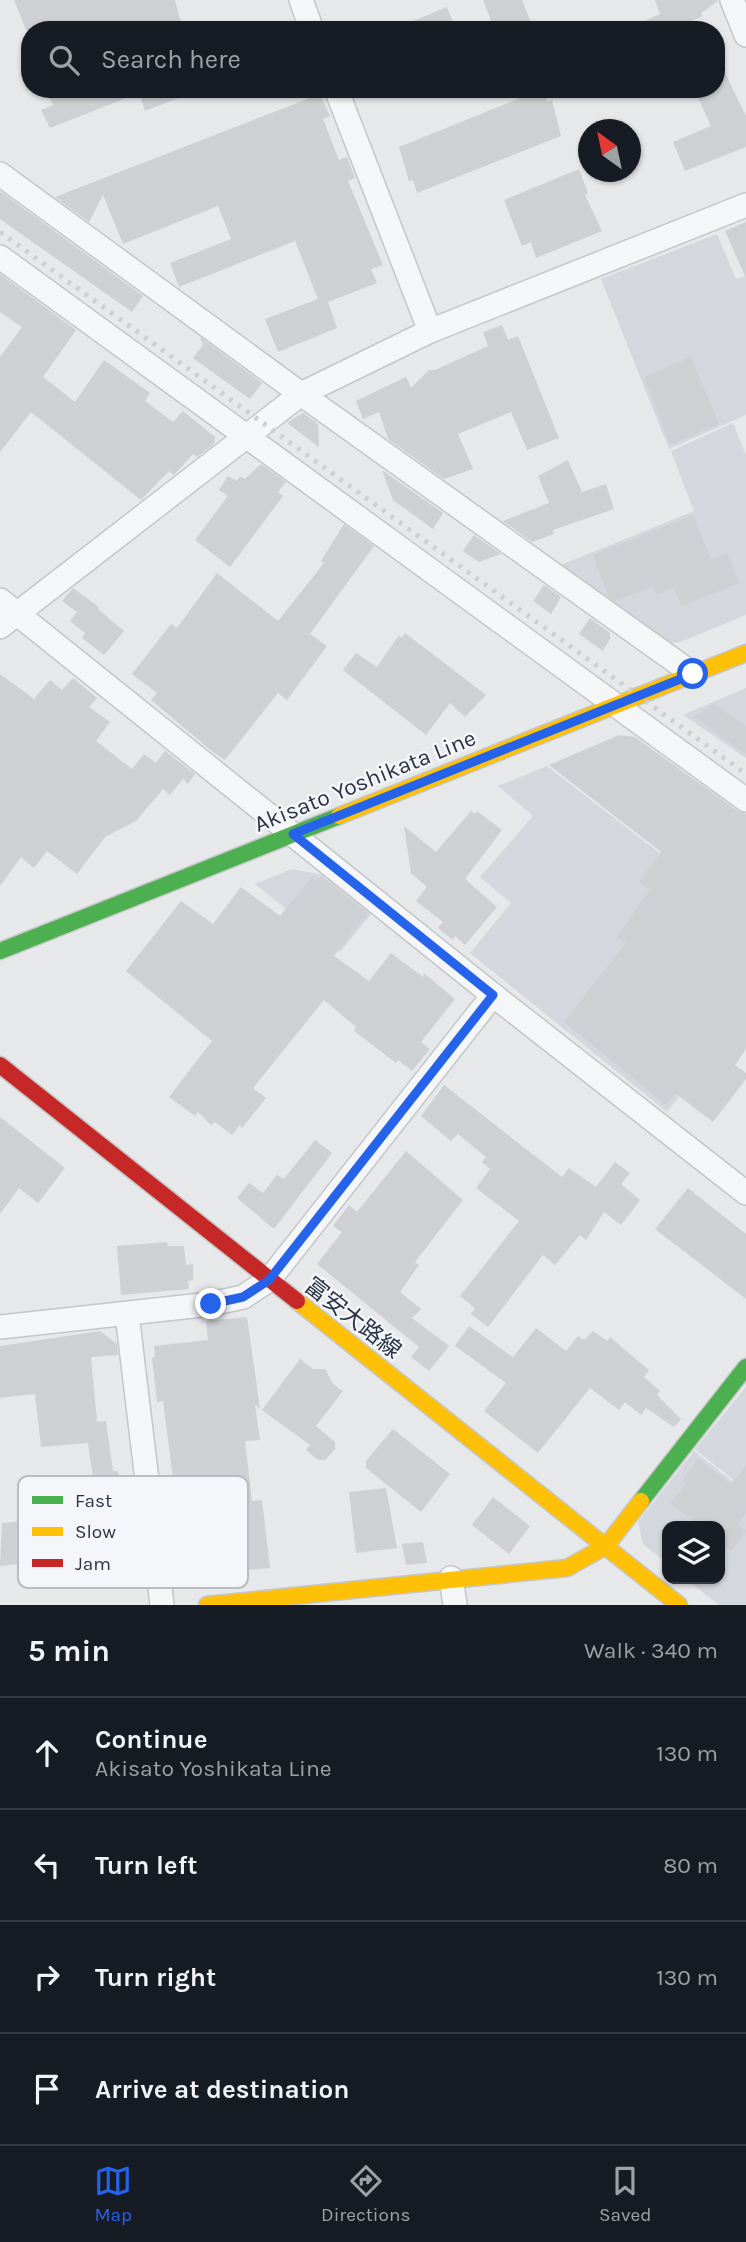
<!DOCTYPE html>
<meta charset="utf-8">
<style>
:root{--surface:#171b24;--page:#20242c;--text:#f1f3f6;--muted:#9ea1a6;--line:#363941;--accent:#2563eb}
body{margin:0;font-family:Karla,"Noto Sans JP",sans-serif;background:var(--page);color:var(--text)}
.controls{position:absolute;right:21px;bottom:21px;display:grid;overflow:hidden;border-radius:14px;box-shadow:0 2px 5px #0004}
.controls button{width:63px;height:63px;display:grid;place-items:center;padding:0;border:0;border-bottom:2px solid var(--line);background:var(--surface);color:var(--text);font:35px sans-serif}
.compass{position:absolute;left:578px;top:119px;width:63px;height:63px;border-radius:50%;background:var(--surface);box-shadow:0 2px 5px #0004;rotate:327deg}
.stop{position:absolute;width:21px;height:21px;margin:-16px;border:5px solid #2563eb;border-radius:50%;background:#fff}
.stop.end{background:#2563eb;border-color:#fff;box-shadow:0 2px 7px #0008}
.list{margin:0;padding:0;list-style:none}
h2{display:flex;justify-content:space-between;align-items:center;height:91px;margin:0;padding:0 28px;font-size:30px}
h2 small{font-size:23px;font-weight:400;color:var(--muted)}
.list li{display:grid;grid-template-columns:46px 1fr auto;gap:21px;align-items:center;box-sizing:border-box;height:112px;padding:0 28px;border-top:2px solid var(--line)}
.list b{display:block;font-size:26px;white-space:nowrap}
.list p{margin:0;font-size:23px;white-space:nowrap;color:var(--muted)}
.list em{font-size:23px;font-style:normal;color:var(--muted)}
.icon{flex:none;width:38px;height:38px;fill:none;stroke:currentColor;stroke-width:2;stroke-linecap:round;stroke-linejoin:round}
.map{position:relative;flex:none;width:746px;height:1605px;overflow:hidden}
.search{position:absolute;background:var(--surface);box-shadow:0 2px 5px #0004;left:21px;right:21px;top:21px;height:77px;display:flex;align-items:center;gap:18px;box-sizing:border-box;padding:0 24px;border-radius:28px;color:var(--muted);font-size:26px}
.sheet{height:539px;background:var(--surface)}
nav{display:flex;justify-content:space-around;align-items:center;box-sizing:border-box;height:98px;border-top:2px solid var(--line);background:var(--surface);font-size:19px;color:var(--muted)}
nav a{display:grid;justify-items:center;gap:4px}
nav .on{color:var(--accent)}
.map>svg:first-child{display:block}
.built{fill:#d4d7dd}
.building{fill:#ced0d3}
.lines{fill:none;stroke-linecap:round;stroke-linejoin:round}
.street-casing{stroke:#c4c6c8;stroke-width:26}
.fast-casing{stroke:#c4c6c8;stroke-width:19}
.slow-casing{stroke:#c4c6c8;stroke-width:19}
.jam-casing{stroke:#c4c6c8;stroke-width:19}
.street{stroke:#f5f6f7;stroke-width:23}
.fast{stroke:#4caf50;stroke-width:16}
.slow{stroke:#ffc107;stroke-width:16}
.jam{stroke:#c62828;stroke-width:16}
.rail{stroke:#cecfd2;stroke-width:5;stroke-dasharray:3.5 7;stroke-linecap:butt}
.route{stroke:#2563eb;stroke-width:9}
.labels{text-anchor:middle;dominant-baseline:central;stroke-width:5;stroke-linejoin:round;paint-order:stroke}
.street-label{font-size:23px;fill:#2b3445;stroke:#f4f6f9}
.key{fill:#f4f6f9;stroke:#b8bcc3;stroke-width:2}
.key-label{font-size:19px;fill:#2b3445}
</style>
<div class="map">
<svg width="746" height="1605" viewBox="0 0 746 1605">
<rect width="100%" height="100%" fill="#e6e8ea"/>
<g class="built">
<polygon points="717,234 736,279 746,276 746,415 669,449 601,279"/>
<polygon points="733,423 746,455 746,615 680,642 667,643 561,565 694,511 671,451"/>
<polygon points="746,688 746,758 683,715"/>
<polygon points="547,766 746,920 746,1010 667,1112 470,953 511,903 480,877 533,816 498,786"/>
<polygon points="292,869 322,875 371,914 340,952 255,884"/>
<polygon points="746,1387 746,1490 695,1449"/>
<polygon points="694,1451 746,1492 746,1605 719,1605 686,1579 720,1579 720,1526 667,1526 667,1563 643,1544 638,1522"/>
</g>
<g class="building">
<polygon points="14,0 175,0 183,30 26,30"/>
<polygon points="483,0 522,0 534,30 495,30"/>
<polygon points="655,0 718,0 718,1 701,13 703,16 670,30 624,30 660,14"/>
<polygon points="447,7 456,30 394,30 394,29"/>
<polygon points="716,54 746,116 746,147 685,171 673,142 711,126 694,89 716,89"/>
<polygon points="46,89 70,89 72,95 89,89 197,91 145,111 139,93 50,128 41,110 53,105"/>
<polygon points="543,89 548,102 552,100 561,136 417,193 413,180 409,181 399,147"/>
<polygon points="320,94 330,116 323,119 339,160 347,157 355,178 348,181 383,265 371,269 377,283 328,302 337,328 278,352 265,319 318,299 295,241 179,287 170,263 231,239 218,206 123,244 103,195 89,222 55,197"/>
<polygon points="579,169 588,193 585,195 602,231 536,258 531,242 522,246 504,200"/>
<polygon points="0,191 143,296 132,312 0,219"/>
<polygon points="746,222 746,278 725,231"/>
<polygon points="0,274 76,330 43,377 75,402 104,360 150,393 145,401 173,422 183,411 215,437 214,444 197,457 193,454 174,475 169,471 141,500 31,412 0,452 0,357 22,327 0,312"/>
<polygon points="502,325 508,340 518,336 559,438 527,450 511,412 458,434 473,469 444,479 388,439 379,412 363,419 356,401 406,377 411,388 429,370 435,370 488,346 483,332"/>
<polygon points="200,337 262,383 250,399 193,358 203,345"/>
<polygon points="691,357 719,424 670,445 644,377"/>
<polygon points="303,413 318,424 319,447 287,423"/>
<polygon points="568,460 582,492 606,484 614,509 553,530 554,534 532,542 503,521 549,503 538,476"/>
<polygon points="261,464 286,482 278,492 283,496 230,567 195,540 228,496 219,490 228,476 237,481 240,476 245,479"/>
<polygon points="382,470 443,513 433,529 393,500"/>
<polygon points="693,515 711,559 727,553 739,583 682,606 674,588 656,595 654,586 615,601 609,597 593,555"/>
<polygon points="344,524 374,546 310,634 327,646 287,700 278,693 225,760 213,752 151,700 157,693 132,674 171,624 177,628 217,573 278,621 324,563 321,561"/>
<polygon points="474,535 501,554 479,562 463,551"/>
<polygon points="544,585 561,597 551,614 533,601"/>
<polygon points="73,588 99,607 98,609 124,631 104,655 82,638 85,633 70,621 77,612 62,601"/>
<polygon points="590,618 610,633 610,639 603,651 579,634"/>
<polygon points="405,633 486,695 465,717 450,703 426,735 343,670 356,653 377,667 399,635 402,638"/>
<polygon points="0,674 34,699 50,680 62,690 73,678 97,698 89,707 110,722 96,741 132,769 144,754 156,763 165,751 195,774 188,784 183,779 170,795 163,789 136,821 105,837 77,874 47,851 34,868 21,857 0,886"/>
<polygon points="714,704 746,726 746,754 694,717"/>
<polygon points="619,735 635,737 738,811 746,814 746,1049 735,1065 746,1073 746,1079 713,1122 675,1093 666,1105 564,1022 626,943 617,937 650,889 639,882 661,852 549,765"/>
<polygon points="471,811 475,814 477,811 502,830 465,879 497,907 465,945 455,936 453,940 438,928 443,922 416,901 427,887 411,873 404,826 436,852"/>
<polygon points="321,876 368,913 334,956 369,981 391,953 423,977 424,973 455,999 421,1042 430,1049 412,1071 398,1060 396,1063 354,1031 356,1027 324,1000 253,1088 266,1098 242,1128 240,1125 232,1135 215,1122 211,1125 198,1112 195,1116 169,1097 212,1041 126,971 181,901 213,924 241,887 280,916 312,877 316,881"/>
<polygon points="444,1085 562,1177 569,1168 596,1187 615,1162 630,1173 621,1184 640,1200 621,1225 604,1212 586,1240 580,1235 555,1265 543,1255 488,1327 471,1314 475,1308 460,1296 519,1221 476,1188 490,1169 482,1162 486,1157 458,1134 451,1141 421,1116"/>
<polygon points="0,1117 65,1168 38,1203 19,1188 0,1214"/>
<polygon points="315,1140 332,1153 274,1229 237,1198 249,1183 263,1193 277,1175 284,1179"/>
<polygon points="406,1151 463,1200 415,1262 419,1265 400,1292 421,1309 412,1318 449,1346 429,1371 411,1357 419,1347 317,1264 342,1232 333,1226 349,1205 357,1212"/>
<polygon points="688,1188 746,1234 746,1299 655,1229"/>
<polygon points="167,1242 168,1246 184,1246 186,1265 193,1264 193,1280 188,1281 189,1289 121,1295 117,1246"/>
<polygon points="247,1317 260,1409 255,1405 260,1440 245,1441 252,1501 262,1500 270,1568 175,1577 170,1535 195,1532 191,1490 178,1491 177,1477 173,1478 163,1401 157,1402 152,1358 155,1357 154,1346 208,1340 206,1321"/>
<polygon points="469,1326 513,1357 536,1328 566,1351 578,1336 584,1340 593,1331 607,1341 610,1337 649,1370 644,1377 660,1391 657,1395 681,1419 674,1427 646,1408 641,1415 625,1402 619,1410 590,1388 538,1453 484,1411 506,1383 455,1346"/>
<polygon points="100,1331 117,1344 118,1355 91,1357 97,1422 106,1421 113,1471 118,1471 124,1521 115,1522 119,1561 55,1567 55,1564 39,1566 38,1562 0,1566 2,1523 26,1521 23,1491 50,1489 55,1519 92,1516 86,1484 94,1484 88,1443 41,1447 35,1394 0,1398 0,1346"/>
<polygon points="300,1359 313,1369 325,1369 333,1384 343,1391 316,1426 335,1442 335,1449 325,1460 318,1460 306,1450 310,1445 262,1410"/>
<polygon points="393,1429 450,1474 421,1512 366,1468 366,1461"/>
<polygon points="698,1459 731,1484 746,1466 746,1513 737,1524 746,1531 731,1551 722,1544 720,1546 720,1526 700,1526 670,1503 687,1483 683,1479"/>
<polygon points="386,1488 397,1548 356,1553 349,1492"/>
<polygon points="493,1497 530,1526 509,1554 472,1525"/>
<polygon points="423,1542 427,1563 406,1565 402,1544"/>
</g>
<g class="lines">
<defs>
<g id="street">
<polyline points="301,0 312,30"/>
<polyline points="732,0 746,35"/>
<polyline points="336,89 430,331"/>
<polyline points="0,174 301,394 693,674"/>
<polyline points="0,257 746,800"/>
<polyline points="0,600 493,995 746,1193"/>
<polyline points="0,627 301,394 430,331 746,205"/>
<polyline points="127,1314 162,1605"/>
<polyline points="0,1327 211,1304 243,1297 269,1280 493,995"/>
<polyline points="451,1578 455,1605"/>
</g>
<g id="fast">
<polyline points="0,951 339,816"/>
<polyline points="641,1501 746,1367"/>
</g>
<g id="slow">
<polyline points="339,816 746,653"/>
<polyline points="297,1301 679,1605"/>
<polyline points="207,1605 567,1568 606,1546 641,1501"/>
</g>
<polyline id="jam" points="0,1065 297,1301"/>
</defs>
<use href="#street" class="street-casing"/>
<use href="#fast" class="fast-casing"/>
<use href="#slow" class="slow-casing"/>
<use href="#jam" class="jam-casing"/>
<use href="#street" class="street"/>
<use href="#fast" class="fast"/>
<use href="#slow" class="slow"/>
<use href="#jam" class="jam"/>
<polyline class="rail" points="0,232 746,774"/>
</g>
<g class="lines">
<polyline class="route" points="211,1304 243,1297 269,1280 493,995 293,834 693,674"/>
</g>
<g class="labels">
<g class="street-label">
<text transform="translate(365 781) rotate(-22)">Akisato Yoshikata Line</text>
<text transform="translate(353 1318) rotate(38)">富安大路線</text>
</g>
</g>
<rect x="18" y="1476" width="230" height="112" rx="10" class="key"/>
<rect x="32" y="1496" width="31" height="8" fill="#4caf50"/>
<rect x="32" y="1527" width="31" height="9" fill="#ffc107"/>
<rect x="32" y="1559" width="31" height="8" fill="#c62828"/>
<g class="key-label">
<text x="75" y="1507">Fast</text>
<text x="75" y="1538">Slow</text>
<text x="75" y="1570">Jam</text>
</g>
</svg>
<div class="controls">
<button><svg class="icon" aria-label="layers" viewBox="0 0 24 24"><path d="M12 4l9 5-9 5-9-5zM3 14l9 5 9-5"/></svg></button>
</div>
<svg class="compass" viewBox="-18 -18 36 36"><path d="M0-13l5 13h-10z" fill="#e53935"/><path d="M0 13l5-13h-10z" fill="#9ea1a6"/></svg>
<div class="stop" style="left:693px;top:674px"></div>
<div class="stop end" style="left:211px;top:1304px"></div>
<div class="search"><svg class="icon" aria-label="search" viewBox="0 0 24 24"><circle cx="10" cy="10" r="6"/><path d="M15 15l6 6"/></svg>Search here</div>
</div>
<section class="sheet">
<h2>5 min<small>Walk · 340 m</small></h2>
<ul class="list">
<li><svg class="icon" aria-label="ahead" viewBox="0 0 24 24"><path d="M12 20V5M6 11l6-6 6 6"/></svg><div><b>Continue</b><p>Akisato Yoshikata Line</p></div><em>130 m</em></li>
<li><svg class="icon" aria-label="left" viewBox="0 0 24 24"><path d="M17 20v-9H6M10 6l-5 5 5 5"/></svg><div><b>Turn left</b></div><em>80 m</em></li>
<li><svg class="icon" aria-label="right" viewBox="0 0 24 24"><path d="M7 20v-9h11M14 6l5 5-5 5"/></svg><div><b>Turn right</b></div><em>130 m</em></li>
<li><svg class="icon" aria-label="arrive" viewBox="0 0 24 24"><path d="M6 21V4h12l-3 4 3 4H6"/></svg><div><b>Arrive at destination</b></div></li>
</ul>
</section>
<nav>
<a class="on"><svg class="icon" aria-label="map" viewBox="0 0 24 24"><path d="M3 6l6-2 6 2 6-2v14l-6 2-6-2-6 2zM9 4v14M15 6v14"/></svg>Map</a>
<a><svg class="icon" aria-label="directions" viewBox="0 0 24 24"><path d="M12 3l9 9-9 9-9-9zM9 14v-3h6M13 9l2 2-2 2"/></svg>Directions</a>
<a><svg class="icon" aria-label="saved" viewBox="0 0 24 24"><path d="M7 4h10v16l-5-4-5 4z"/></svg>Saved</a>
</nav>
